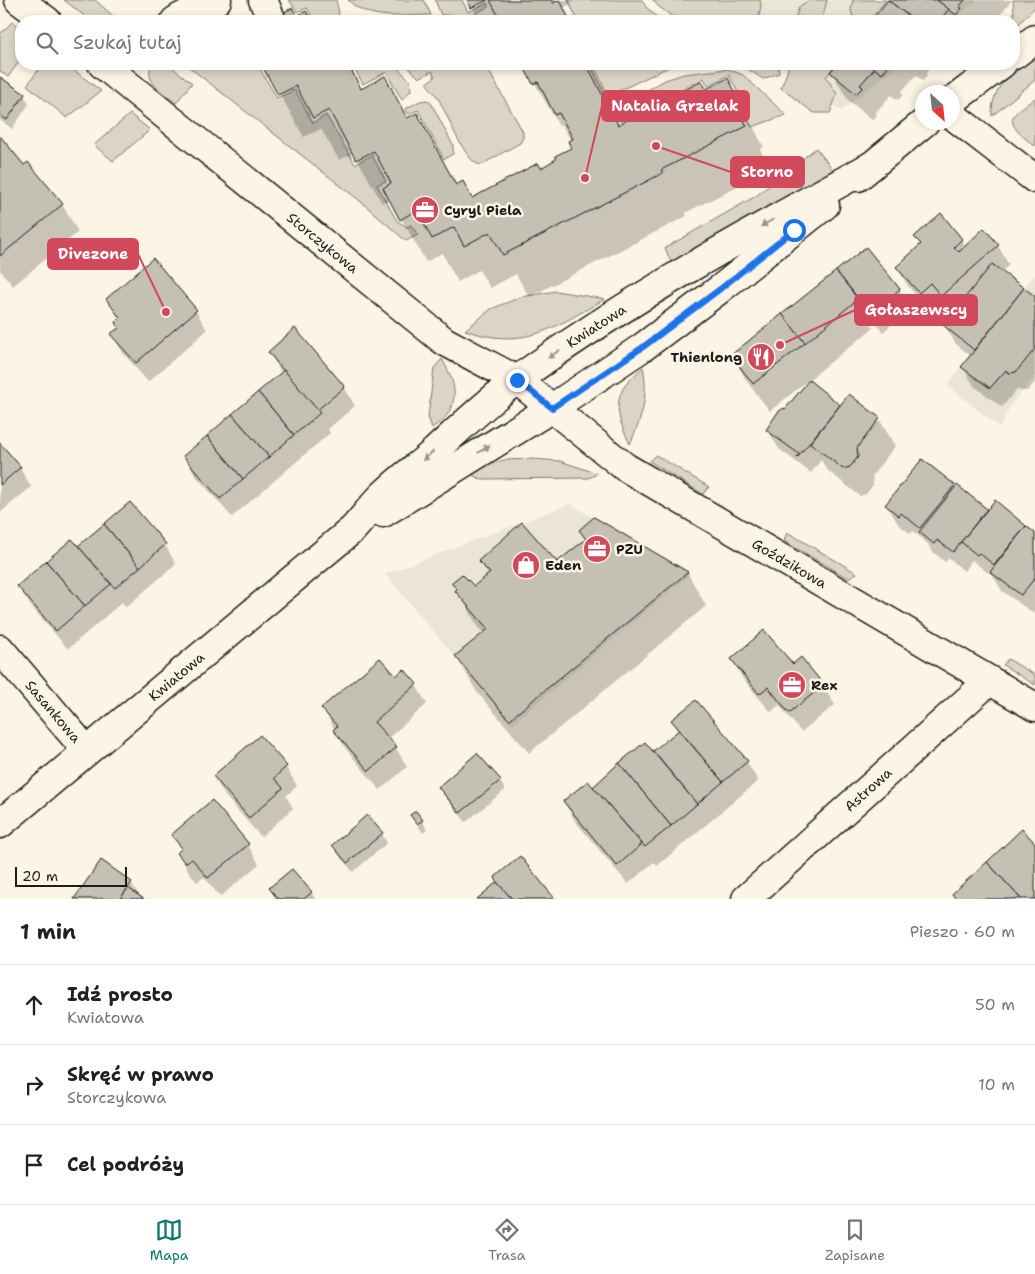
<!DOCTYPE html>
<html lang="pl">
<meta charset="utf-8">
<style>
:root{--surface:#fff;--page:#f2f2f2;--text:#202124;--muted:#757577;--line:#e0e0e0;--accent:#0f766e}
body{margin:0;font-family:"Shantell Sans",sans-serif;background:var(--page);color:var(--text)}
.compass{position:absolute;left:915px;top:85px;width:45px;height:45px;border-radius:50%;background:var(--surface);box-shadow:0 2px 8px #0003;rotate:153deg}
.scale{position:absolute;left:15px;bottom:12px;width:112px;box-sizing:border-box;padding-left:5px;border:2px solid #1c1c1c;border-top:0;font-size:14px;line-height:18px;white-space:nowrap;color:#1c1c1c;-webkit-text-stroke:4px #fcf5e5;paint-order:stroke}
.stop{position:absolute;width:15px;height:15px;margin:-11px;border:4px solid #1a73e8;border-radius:50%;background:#fff}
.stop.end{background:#1a73e8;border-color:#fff;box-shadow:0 1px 5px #0008}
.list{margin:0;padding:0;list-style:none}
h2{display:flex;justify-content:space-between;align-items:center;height:65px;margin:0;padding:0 20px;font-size:21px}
h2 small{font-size:16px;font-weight:400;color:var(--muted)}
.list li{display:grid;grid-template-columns:32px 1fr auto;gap:15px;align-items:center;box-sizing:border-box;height:80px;padding:0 20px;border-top:1px solid var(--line)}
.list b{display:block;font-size:19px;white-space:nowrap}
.list p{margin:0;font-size:16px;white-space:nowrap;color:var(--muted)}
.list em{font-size:16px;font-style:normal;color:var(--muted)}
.icon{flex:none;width:28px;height:28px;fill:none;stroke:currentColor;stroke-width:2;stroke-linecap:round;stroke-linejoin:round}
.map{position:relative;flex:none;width:1035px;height:899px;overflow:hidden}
.search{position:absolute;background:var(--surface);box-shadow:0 2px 8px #0003;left:15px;right:15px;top:15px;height:55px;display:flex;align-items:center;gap:12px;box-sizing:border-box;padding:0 18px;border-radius:20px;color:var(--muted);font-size:19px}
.sheet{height:305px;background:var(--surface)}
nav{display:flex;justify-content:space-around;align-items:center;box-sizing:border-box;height:70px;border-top:1px solid var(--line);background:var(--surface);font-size:14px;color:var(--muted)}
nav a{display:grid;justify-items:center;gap:2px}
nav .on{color:var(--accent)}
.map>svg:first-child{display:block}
.built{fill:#ebe5d6}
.green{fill:#dbd5c8;stroke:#7c7872}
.shadow{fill:#0003;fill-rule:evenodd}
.building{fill:#c4c0b3;stroke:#1c1c1c}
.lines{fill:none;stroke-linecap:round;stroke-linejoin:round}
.street-casing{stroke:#1c1c1c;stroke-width:31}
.street{stroke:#fcf5e5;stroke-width:28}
.oneway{fill:#97938b}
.route{stroke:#1a73e8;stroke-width:6}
.labels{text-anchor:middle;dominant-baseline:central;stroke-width:5;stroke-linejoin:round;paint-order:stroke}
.poi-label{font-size:14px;font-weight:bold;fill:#1c1c1c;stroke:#fcf5e5;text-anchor:start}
.street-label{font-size:14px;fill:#1c1c1c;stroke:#fcf5e5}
.leader{fill:none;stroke:#d1495b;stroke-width:2}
.callout-dot{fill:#d1495b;stroke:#fcf5e5;stroke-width:2}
.callout{fill:#d1495b;stroke:#d1495b;stroke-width:2}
.callout-label{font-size:15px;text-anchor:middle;font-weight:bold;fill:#fff}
</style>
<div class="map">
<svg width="1035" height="899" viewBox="0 0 1035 899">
<rect width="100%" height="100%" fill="#fcf5e5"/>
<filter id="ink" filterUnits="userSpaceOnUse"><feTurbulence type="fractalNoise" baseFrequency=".02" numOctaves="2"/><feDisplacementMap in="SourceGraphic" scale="10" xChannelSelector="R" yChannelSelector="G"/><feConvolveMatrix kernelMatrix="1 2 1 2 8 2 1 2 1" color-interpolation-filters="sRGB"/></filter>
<g filter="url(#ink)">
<g class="built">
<polygon points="692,0 978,0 951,21 720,21"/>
<polygon points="777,64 899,64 841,111"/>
<polygon points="1035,274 1035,376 1010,406 1000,428 947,385"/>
<polygon points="570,504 691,573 512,724 385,574"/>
</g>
<g class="green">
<polygon points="64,0 95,0 119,21 91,21"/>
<polygon points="289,0 336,0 339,13 336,21 314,21 307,8 297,12"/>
<path d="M348 0H424L431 15C404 15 369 22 348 0Z"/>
<polygon points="435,0 462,0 468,12 487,3 489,6 471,16 441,15"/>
<polygon points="568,0 642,0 646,7 661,21 578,21"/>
<polygon points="653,0 760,0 761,6 758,21 678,21 658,6"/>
<polygon points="809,0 827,0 822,20 820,21 794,21 799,7"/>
<polygon points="853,0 886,0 869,21 854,21 851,10"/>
<polygon points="1013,0 1035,0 1035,7 1015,28"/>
<polygon points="222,9 237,21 195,21"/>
<polygon points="12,22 21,28 21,59 8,77 0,71 0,34"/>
<path d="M1035 58V80L992 116C991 84 1012 75 1035 58Z"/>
<polygon points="43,64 66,64 101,91 67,118 27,85"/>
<path d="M152 64H168L192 83 176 103C163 93 143 82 152 64Z"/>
<polygon points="185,64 257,64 277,98 295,90 313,123 326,115 355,164 372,155 386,181 377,185 397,221 407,227 411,225 418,235 406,241 360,201"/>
<polygon points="352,64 393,64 410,80 411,90 402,100 386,72 363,84"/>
<path d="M405 64H485L523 132V138L520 143 481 165C464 164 446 109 436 95 433 91 429 87 426 83L435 77 432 71 419 78Z"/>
<polygon points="599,64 675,64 606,97 592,69 599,66"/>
<polygon points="740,64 778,64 779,73 763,79"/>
<polygon points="790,64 815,64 820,66 821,64 836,64 826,77 837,94 830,113 814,113 781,88"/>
<polygon points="728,69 743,75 786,115 752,127 741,109 746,107 729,75 708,86 704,78 620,122 615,109 665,80 684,74"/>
<path d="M1035 98V146C1027 140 1005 125 1015 114 1020 108 1029 103 1035 98Z"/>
<polygon points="427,100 431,103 453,145 453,154 444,159 418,110 409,114 405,109 420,101"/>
<polygon points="130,114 150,130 113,161 94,145"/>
<polygon points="816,148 834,171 671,262 665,248 756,196"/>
<path d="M556 291 605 299C555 327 525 351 465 330L491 309 521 297Z"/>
<path d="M442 359C452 377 461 395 447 415 444 420 437 424 432 428L428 417 434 368Z"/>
<path d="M643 367C649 395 642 418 630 444 621 425 612 407 624 387 629 380 637 373 643 367Z"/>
<polygon points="656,455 709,487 703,494 649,461"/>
<polygon points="532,459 560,461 596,473 595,475 588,478 481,479 474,476 471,469 504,460"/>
<polygon points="787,532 857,573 848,578 784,541"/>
<polygon points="1008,659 1035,675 1035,685 1003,665"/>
</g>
<g class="shadow">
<polygon points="490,0 570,0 572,3 563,8 570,21 480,21 473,9"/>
<polygon points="890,0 1012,0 1000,15 1001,18 998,21 995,21 990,17 986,21 873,21"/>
<polygon points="263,64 347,64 362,89 384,78 408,119 417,114 457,186 473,200 541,169 573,149 571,141 562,125 559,126 524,64 594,64 616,108 612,111 620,126 706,91 727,79 764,147 760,149 770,170 685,213 687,216 529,297 516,274 490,288 479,270 458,282 442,253 426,262 390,199 382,203 354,153 339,160 321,129 304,137"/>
<polygon points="839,64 933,64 926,73 927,76 923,81 916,75 901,92 903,95 898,100 891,95 876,112 877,115 873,120 848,100 832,73"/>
<polygon points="0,80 24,95 29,104 12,129 0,120"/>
<polygon points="0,138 24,167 62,204 78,232 13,286 0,270"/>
<polygon points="916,238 961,239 966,247 998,246 1009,265 1001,272 1035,298 1035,382 1027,391 1021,391 1017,389 1002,407 974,386 963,367 971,356 956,344 944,325 953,314 942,302 931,312 908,286 897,267 921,246"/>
<polygon points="153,260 196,311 207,330 148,382 123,353 112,334 120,329 120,320 108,300"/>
<polygon points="837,272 899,289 910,308 883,332 865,310 864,311 873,328 770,411 748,383 732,356"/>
<polygon points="269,352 344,387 355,406 328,429 330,433 232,517 196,476 185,456 282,374"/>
<polygon points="839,405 879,419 895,446 872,476 873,485 866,494 860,496 827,470 821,460 811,473 779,449 768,430"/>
<polygon points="0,445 20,468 31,487 0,513"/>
<polygon points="954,486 956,489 957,487 987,511 995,502 1035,535 1035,611 1033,613 1002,591 990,571 988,573 972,560 964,571 949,558 945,562 932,551 927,543 913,531 911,534 898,524 887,505"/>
<polygon points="130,503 165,545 176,564 126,607 122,602 68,649 30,605 19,586 78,548"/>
<polygon points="581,531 687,572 706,606 529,753 476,691 457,657 484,634 477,625 453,583 474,588 489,576 480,561 557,564 586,540"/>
<polygon points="801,659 823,685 835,705 801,732 779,705 771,712 743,679 732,660 793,666"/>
<polygon points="404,670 416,685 427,704 387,739 396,748 407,767 380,790 346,749 323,709 396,678"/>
<polygon points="672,720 747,762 758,781 657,866 654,862 628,884 575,821 564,802 593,788 653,753 679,731"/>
<polygon points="260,737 286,767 297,786 286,796 293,808 261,837 225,796 214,777"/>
<polygon points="500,781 505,790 466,822 445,797 440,788"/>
<polygon points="412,815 422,820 427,830 423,833"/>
<polygon points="382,834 387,843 353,872 339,855 333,845"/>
<path d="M173 835 248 845 259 864 220 897 204 877 197 882 189 872 178 853 182 850ZM198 856 188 863V860Z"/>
<polygon points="131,883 142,899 76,899"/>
<polygon points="270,889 311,892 315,899 277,899"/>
</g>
<g class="building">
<polygon points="467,0 488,0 471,8"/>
<polygon points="490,0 552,0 553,3 560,0 570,21 501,21"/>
<polygon points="888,0 915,21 871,21"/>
<polygon points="888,0 937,0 949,9 939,21 915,21"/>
<polygon points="937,0 965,0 959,7 962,8 956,15"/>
<polygon points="292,8 297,16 306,11 312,21 278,21 276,16"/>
<polygon points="261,64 348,64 361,89 385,76 407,118 417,113 456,185 463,181 472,198 538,163 541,168 556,159 555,156 571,148 568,141 573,139 559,113 555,115 538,82 533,84 522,64 592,64 588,67 618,125 702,81 706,89 728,78 741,103 736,106 747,126 661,170 663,173 503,255 490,232 464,246 454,227 432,239 417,210 400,220 383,188 391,183 374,151 356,160 329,110 313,118 296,86 278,95"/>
<polygon points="837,64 869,64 875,68 860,85 863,87 856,94 830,72"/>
<polygon points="869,64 886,64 888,66 882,74"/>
<polygon points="0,77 25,94 7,120 0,115"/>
<polygon points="0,136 24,165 28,162 63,204 0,256"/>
<polygon points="941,213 962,239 954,247 959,252 984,228 999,245 941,296 930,283 919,293 896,267 921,244 914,237"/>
<polygon points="866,247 900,289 871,314 836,271"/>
<polygon points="153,258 197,310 136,363 110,334 119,328 115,323 120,318 106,299"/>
<polygon points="992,264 1024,288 974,350 943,325"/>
<polygon points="836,271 858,299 805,343 782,314"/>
<polygon points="1024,288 1035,296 1035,349 1016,372 1009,373 1006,370 990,388 961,367"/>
<polygon points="782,314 805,343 753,384 731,355"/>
<polygon points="295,328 345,387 317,410 268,352"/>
<polygon points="284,370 320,413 294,435 258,392"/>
<polygon points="809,380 840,405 797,458 799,454 766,430 778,412 784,408 785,409"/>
<polygon points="258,392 294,435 269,457 232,414"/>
<polygon points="849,394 880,418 857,448 858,457 850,467 843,469 810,443"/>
<polygon points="232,414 269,457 243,479 207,436"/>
<polygon points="207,436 243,479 220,499 183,456"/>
<polygon points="0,443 21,467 0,485"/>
<polygon points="922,459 955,485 920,528 901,513 899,516 885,505"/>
<polygon points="957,485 987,509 953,552 937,540 934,544 919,532"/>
<polygon points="995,500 1026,526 994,565 979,553 977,555 961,542"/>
<polygon points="130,502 166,544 140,567 104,524"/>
<polygon points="594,517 688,572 509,720 455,656 488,629 455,591 457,589 451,583 462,574 474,586 490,573 478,561 522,522 557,562 586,539 579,530"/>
<polygon points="104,524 140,567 115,588 78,546"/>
<polygon points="1026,526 1035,533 1035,578 1021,595 990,572"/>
<polygon points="72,539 111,584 85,606 46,561"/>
<polygon points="46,561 85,606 56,631 17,586"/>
<polygon points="764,630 793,664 801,657 824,685 789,713 768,687 759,694 731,659"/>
<polygon points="380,658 396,676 404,669 417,684 374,722 397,747 369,771 333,730 337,726 321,708"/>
<polygon points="696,700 748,761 723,782 671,720"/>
<polygon points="679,730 723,782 697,804 653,751"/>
<polygon points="260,735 287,766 274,778 283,788 249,818 213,776"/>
<polygon points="645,742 697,804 671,826 619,763"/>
<polygon points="477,753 501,780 460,813 438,787"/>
<polygon points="619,763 671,826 645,847 593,787"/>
<polygon points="588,781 642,844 617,866 563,801"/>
<polygon points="212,800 249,844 208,878 192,859 185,863 177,853 182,848 171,835"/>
<polygon points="416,811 423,820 417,824 410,815"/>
<polygon points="367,815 383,833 347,863 332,845"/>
<polygon points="1022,829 1035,843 1035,899 1021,899 987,862"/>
<polygon points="520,856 555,899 512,899 497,882 495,877"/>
<polygon points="101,860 132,882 120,899 74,899"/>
<polygon points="987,862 1021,899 956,899 952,894"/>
<polygon points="292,869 312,892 304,899 278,899 269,888"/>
<polygon points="497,882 512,899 477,899"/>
<polygon points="128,888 144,899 120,899"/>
</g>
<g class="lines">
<defs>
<g id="street">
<polyline points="19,0 47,21"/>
<polyline points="263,0 272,21"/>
<polyline points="175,21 181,17 217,0"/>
<polyline points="1014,55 1035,39"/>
<path id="s1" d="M102 64 444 341 517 380 625 467 1035 707"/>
<polyline points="952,101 1002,64"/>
<polyline points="952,115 1035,179"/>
<polyline points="858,177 925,122"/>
<polyline points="383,513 552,408 643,347 720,289 825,205"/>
<path id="s2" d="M0 649 87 751"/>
<path id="s3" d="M0 824 353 529C363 518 372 506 383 495 399 479 418 466 435 451 462 426 488 401 518 379 629 299 751 232 871 166"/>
<path id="s4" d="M746 899 989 681"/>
</g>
</defs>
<use href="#street" class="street-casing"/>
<use href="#street" class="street"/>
</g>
<defs><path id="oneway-solid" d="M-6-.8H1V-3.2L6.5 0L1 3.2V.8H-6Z" transform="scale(1.25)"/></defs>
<g class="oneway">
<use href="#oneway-solid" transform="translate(767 223) rotate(150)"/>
<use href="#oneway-solid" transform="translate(554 354) rotate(145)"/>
<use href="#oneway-solid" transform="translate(484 449) rotate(-33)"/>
<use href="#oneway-solid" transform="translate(428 456) rotate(139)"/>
</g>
</g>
<g class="lines" filter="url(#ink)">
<polyline class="route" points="517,380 552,408 643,347 720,289 794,230"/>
</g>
<defs>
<symbol id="office-disc" viewBox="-11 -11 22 22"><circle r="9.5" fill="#d1495b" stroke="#fcf5e5"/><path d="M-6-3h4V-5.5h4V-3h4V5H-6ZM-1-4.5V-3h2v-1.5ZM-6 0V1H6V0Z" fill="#fff"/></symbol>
<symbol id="restaurant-disc" viewBox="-11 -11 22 22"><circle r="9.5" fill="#d1495b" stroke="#fcf5e5"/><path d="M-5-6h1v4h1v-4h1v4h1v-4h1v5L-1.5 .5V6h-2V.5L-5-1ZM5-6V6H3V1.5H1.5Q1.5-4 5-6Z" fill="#fff"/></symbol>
<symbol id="shop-disc" viewBox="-11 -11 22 22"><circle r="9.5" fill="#d1495b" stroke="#fcf5e5"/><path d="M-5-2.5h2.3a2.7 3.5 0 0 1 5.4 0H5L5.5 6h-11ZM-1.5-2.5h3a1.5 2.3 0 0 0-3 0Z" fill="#fff"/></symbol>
</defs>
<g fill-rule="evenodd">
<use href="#office-disc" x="409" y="194" width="32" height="32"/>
<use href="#restaurant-disc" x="745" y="341" width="32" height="32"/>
<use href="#office-disc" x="581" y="533" width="32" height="32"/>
<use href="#shop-disc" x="510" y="549" width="32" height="32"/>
<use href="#office-disc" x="776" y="669" width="32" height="32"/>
</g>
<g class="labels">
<g class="poi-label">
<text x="444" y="210">Cyryl Piela</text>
<text x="742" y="357" text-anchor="end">Thienlong</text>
<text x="616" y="549">PZU</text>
<text x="545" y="565">Eden</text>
<text x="811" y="685">Rex</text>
</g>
<g class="street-label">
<text stroke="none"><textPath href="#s1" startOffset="284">Storczykowa</textPath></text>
<text stroke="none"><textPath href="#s3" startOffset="778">Kwiatowa</textPath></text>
<text stroke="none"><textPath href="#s1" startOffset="852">Goździkowa</textPath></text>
<text stroke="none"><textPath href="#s3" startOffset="230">Kwiatowa</textPath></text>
<text stroke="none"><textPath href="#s2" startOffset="82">Sasankowa</textPath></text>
<text stroke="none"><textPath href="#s4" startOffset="164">Astrowa</textPath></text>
</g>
</g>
<path class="leader" d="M585 178L602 106M656 146L731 172M166 312L138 254M780 345L855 310"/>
<g class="callout-dot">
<circle cx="585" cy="178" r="5"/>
<circle cx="656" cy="146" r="5"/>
<circle cx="166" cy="312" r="5"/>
<circle cx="780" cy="345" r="5"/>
</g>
<g class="callout">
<rect x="602" y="91" width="147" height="30" rx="5"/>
<rect x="731" y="157" width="73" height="30" rx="5"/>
<rect x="48" y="239" width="90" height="30" rx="5"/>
<rect x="855" y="295" width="122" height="30" rx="5"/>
</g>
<g class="callout-label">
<text x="675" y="111">Natalia Grzelak</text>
<text x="767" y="177">Storno</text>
<text x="93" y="259">Divezone</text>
<text x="916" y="315">Gołaszewscy</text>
</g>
</svg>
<svg class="compass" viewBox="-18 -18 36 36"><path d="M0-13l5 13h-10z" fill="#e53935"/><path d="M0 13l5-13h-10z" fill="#757577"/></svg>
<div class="scale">20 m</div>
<div class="stop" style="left:794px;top:230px"></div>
<div class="stop end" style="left:517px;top:380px"></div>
<div class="search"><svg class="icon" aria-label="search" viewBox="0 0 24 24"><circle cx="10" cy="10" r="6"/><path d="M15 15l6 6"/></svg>Szukaj tutaj</div>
</div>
<section class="sheet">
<h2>1 min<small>Pieszo · 60 m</small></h2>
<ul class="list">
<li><svg class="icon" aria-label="ahead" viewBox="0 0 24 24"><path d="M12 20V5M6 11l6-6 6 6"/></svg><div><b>Idź prosto</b><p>Kwiatowa</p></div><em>50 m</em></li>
<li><svg class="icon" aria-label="right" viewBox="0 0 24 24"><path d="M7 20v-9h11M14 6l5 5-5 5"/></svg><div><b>Skręć w prawo</b><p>Storczykowa</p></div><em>10 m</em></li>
<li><svg class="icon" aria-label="arrive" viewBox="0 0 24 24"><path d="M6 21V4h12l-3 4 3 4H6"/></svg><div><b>Cel podróży</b></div></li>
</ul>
</section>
<nav>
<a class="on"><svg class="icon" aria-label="map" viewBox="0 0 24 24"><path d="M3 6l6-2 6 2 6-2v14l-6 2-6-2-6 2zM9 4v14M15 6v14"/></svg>Mapa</a>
<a><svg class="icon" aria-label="directions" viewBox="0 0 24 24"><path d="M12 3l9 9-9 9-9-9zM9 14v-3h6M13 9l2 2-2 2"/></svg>Trasa</a>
<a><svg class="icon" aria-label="saved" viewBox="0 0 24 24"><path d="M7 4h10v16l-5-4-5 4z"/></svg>Zapisane</a>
</nav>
